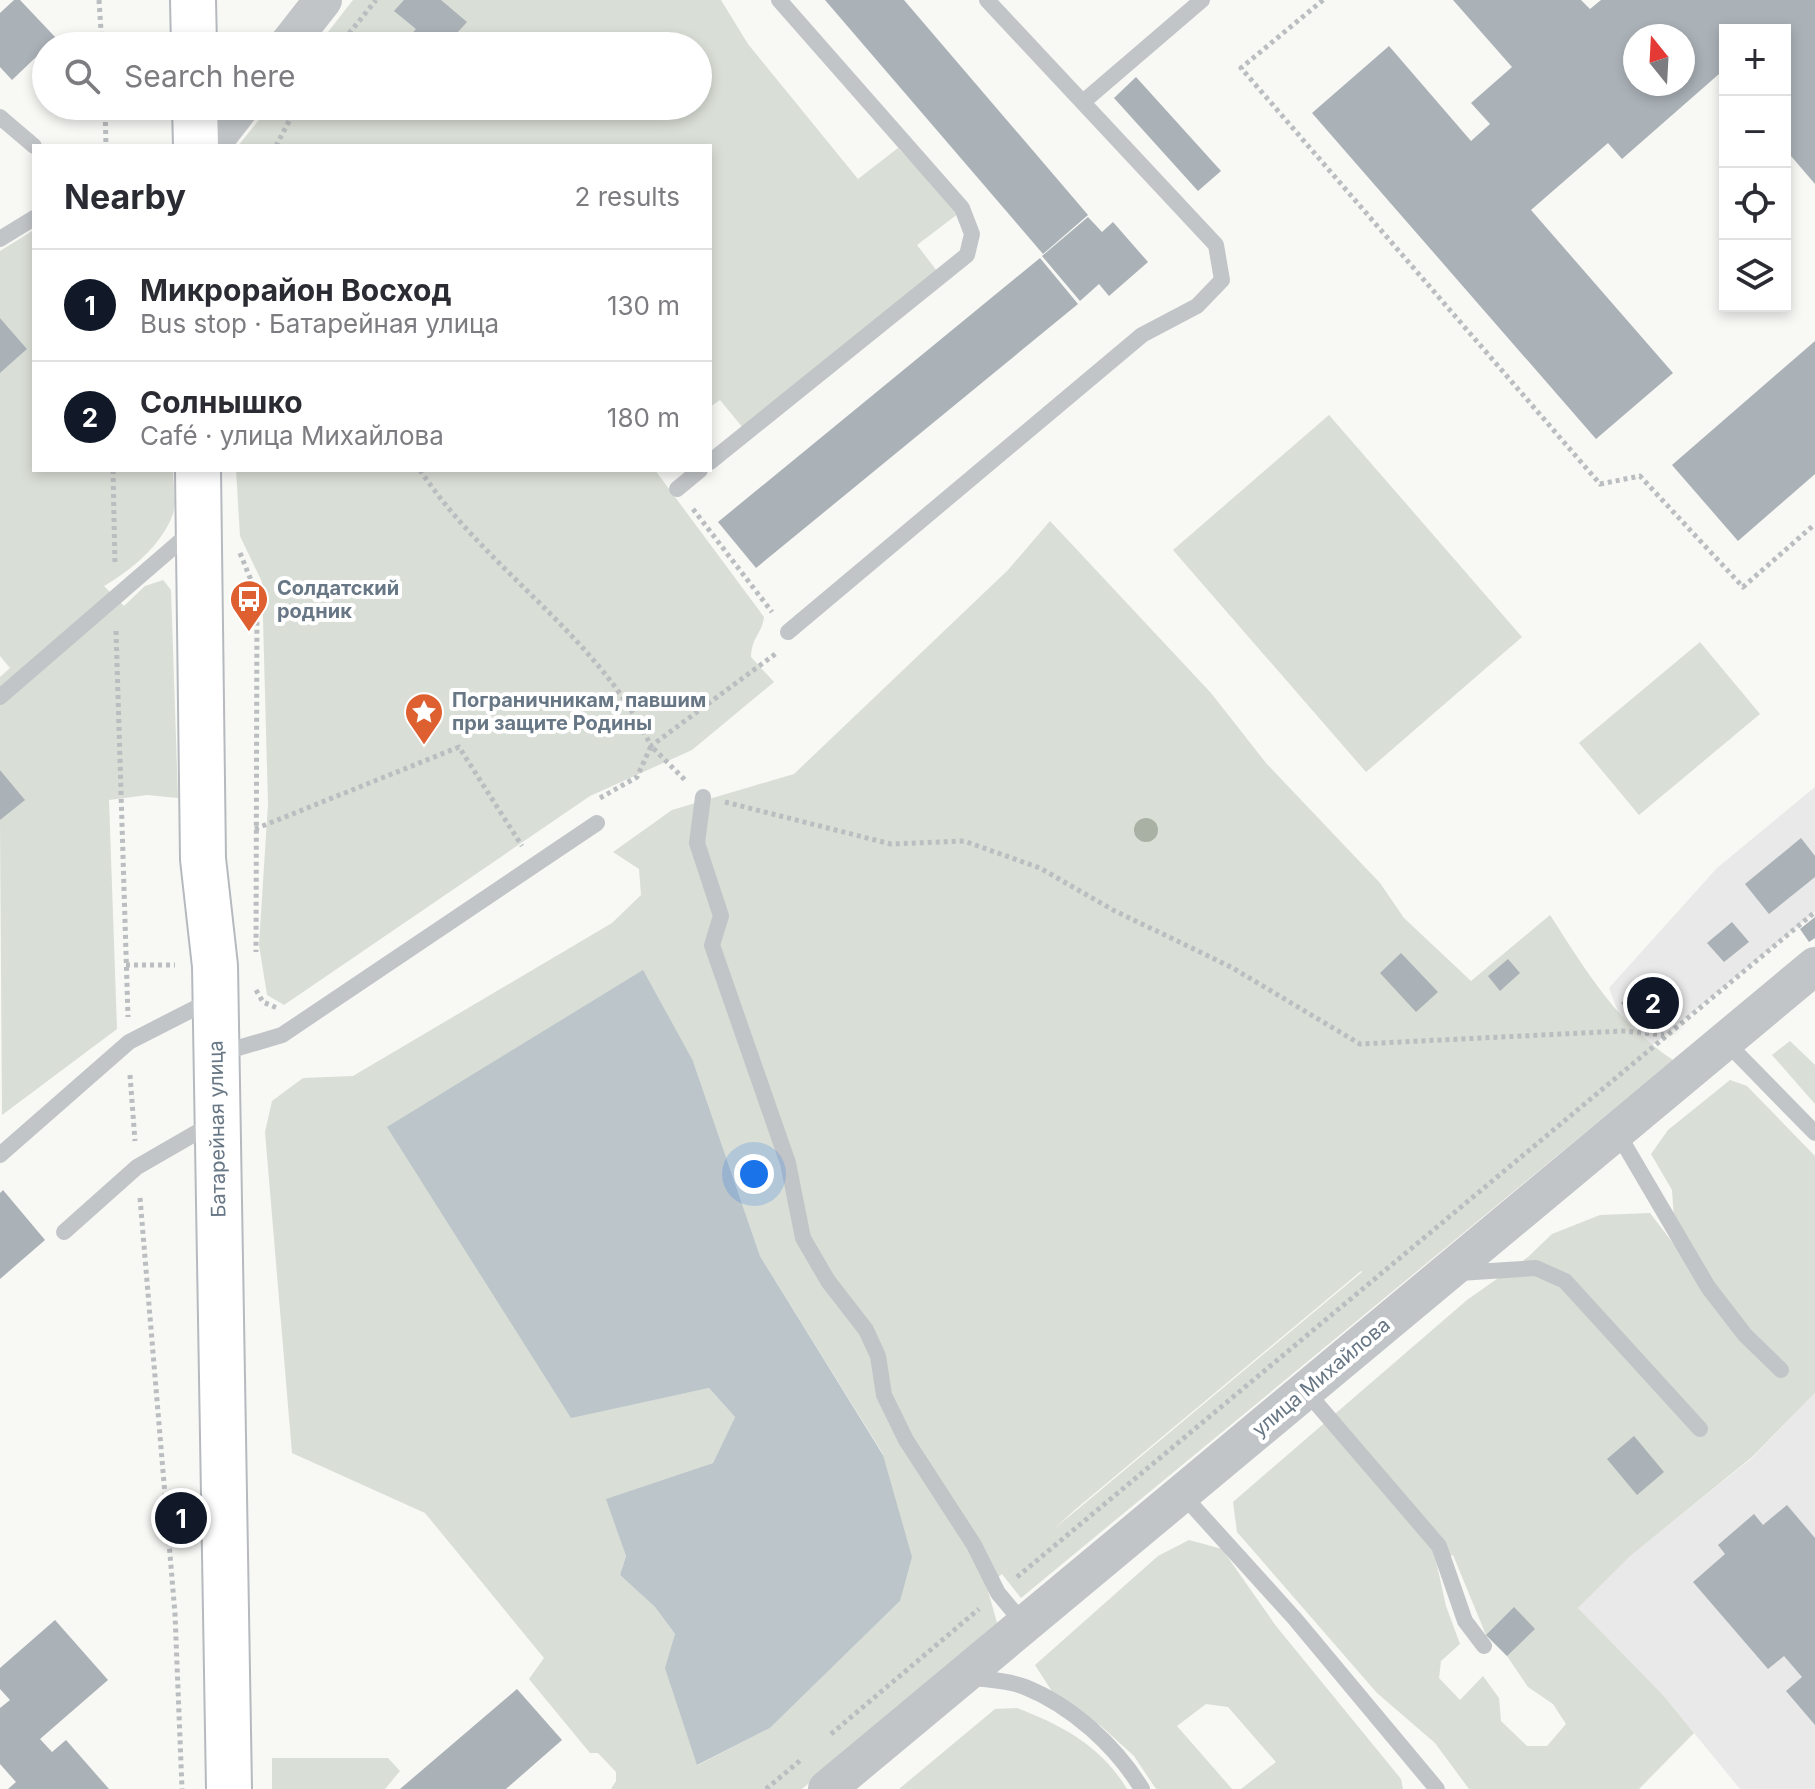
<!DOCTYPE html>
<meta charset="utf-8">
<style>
:root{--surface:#fff;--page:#f7f7f7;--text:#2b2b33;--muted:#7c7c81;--line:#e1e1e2;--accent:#111827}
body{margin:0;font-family:Inter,sans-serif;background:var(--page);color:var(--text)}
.controls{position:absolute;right:24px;top:24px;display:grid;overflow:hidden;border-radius:0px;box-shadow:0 4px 12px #0003}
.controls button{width:72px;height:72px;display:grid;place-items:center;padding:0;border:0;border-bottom:2px solid var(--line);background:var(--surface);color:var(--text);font:40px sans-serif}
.compass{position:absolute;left:1623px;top:24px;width:72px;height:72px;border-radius:50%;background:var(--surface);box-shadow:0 4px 12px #0003;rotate:342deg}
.you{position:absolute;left:754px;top:1174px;width:28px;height:28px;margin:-20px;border:6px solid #fff;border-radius:50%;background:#1a73e8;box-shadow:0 0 0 12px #1a73e833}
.badge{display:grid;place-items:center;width:52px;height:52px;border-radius:50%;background:var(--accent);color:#fff;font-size:26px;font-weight:700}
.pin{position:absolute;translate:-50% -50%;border:4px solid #fff;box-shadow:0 2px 8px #0006}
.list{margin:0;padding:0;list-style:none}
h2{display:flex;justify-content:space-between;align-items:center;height:104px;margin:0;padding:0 32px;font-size:34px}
h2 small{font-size:26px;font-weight:400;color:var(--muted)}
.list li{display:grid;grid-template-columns:52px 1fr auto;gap:24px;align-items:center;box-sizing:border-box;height:112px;padding:0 32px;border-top:2px solid var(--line)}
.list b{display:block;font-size:30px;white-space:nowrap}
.list p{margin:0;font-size:26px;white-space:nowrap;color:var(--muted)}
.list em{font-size:26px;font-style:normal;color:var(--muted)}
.icon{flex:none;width:44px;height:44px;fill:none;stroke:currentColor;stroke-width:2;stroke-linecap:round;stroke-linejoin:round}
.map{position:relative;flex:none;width:1815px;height:1789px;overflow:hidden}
.search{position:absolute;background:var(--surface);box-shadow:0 4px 12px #0003;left:32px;top:32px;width:680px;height:88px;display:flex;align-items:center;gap:20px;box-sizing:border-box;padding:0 28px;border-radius:44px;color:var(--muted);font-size:30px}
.panel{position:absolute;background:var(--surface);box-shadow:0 4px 12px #0003;left:32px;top:144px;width:680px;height:328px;border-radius:0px}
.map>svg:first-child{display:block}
.built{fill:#e8e9e8}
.green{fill:#d9ded6;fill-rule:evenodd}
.water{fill:#bbc5ca}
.building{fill:#aab1b7;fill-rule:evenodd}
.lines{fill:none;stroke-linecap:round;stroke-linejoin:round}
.secondary-casing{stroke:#b6babf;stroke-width:48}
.path{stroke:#bbbec0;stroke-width:5;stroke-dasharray:4 4;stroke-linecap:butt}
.service{stroke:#c1c5c8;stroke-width:16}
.tertiary{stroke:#c1c5c8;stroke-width:38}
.secondary{stroke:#fff;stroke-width:44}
.tree{fill:#a8b1a4}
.labels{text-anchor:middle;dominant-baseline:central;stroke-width:8;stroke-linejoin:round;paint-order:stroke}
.poi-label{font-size:20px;font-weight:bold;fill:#687785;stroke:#fff;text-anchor:start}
.street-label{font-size:20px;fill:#687785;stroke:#fff}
</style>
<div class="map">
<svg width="1815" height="1789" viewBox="0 0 1815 1789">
<rect width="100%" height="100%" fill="#f8f8f5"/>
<g class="built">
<polygon points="1815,787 1815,912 1636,1059 1609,988 1717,868"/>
<polygon points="1815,1393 1815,1789 1740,1789 1663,1695 1578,1608 1625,1560 1752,1458"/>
</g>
<g class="green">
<polygon points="353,0 721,0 748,44 858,179 898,148 959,213 917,245 937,271 743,428 720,400 710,407 710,146 238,146 270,106 698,106 698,46 317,46"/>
<path d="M34 230V470H173C173 483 177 502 173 514 161 546 131 570 104 586L124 606 145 586 163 580 171 590 178 798 147 795 109 800 117 1029 2 1115 0 820 24 799 0 770V677L10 668 0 656V373L27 349 0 318V251Z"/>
<polygon points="1329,415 1522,637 1366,772 1173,550"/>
<path d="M236 470H655L764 617C762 634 752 636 751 657L774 682 692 750 590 796 284 1005 267 995 259 945 268 804 262 582 240 536Z"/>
<path d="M1050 521 1211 693 1266 763 1380 883 1404 918 1471 981 1550 915C1587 972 1615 1021 1673 1060L1021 1598 1002 1574 987 1587 997 1623 802 1789H611L616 1781V1772L598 1753H590L529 1679 544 1658 425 1513 292 1453 265 1132 272 1101 303 1078 353 1076 612 923 641 895 639 869 613 852 672 810 794 774 1008 570ZM693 1061 760 1256 883 1454 900 1601 770 1728 698 1765 675 1634 655 1607 620 1575 626 1556 607 1499 713 1463 735 1417 709 1388 571 1417ZM1361 1271 1362 1272 1054 1529 1077 1508Z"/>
<polygon points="1700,642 1760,714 1639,815 1579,743"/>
<polygon points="1790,1041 1815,1065 1815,1104 1772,1055"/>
<path d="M1730 1080 1747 1086 1815 1156V1393L1752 1457 1629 1557 1578 1608 1663 1695 1694 1733 1639 1789H1469L1435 1743 1377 1693 1237 1532 1233 1502 1467 1300 1528 1257 1552 1234 1600 1215 1650 1213 1676 1247 1672 1190 1651 1154 1668 1130ZM1453 1555 1486 1635 1507 1656 1528 1687 1553 1704 1566 1724 1547 1746H1527L1501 1721 1499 1698 1483 1676 1460 1700 1439 1678 1441 1661 1460 1644 1446 1606 1436 1561Z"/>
<polygon points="1189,1540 1222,1549 1276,1626 1401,1779 1403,1789 1241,1789 1276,1762 1228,1707 1206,1704 1177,1726 1232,1789 1156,1789 1134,1756 1101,1726 1055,1696 1035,1665 1158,1556"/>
<path d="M1017 1708C1062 1725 1102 1747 1127 1789H899L995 1709Z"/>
<polygon points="272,1758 388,1758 400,1771 385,1789 272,1789"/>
</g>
<polygon class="water" points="643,970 693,1061 760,1256 883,1455 912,1557 900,1601 770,1728 697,1765 665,1668 675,1634 655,1607 620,1575 626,1556 606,1499 713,1463 735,1417 709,1388 571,1418 387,1127"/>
<g class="building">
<polygon points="14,0 20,0 56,38 12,80 0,67 0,13"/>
<polygon points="404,0 441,0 467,22 445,46 401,46 416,29 394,11"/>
<polygon points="825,0 904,0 1088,215 1043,254"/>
<path d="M1453 0H1581L1590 9 1601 0H1815V184L1785 149V30H1725V81L1719 74 1622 159 1608 143 1531 210 1673 373 1596 439 1312 113 1389 46 1471 141 1490 124 1471 103 1512 67ZM1635 36H1683V84H1635Z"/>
<polygon points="1136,77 1221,171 1198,191 1114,98"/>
<polygon points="1088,217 1102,232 1113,222 1148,262 1109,296 1099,284 1080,301 1042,256"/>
<polygon points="1040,258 1078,304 756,568 718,522"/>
<polygon points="0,318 27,349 0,373"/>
<polygon points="1815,341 1815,474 1738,541 1672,465"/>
<polygon points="0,770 25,800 0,820"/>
<polygon points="1801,838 1815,856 1815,877 1769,914 1745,884"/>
<polygon points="1815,917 1815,938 1809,942 1800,929"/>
<polygon points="1732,922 1749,942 1724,962 1707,943"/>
<polygon points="1401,953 1438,992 1416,1012 1380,973"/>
<polygon points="1508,959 1520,973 1500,991 1488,976"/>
<polygon points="1650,979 1672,1005 1643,1028 1621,1003"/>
<polygon points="3,1190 45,1240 0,1279 0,1193"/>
<polygon points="1634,1436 1664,1472 1637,1495 1607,1459"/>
<polygon points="1787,1505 1815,1538 1815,1725 1786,1691 1802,1677 1784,1656 1768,1669 1693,1582 1725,1554 1718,1545 1754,1514 1763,1525"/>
<polygon points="1514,1607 1535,1629 1507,1656 1486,1635"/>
<polygon points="55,1620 108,1680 40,1739 52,1752 66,1740 109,1789 8,1789 16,1782 0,1764 0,1708 10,1700 0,1689 0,1668"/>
<polygon points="517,1689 562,1740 506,1789 400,1789"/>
</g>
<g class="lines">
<defs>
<g id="secondary">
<polyline points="193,0 194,46"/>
<polyline points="195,106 196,146"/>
<polyline points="198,470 203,859 215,966 229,1789"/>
</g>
</defs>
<use href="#secondary" class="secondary-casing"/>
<g class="path">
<polyline points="99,0 102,46"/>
<polyline points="1323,0 1241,68 1600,484 1640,476 1743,587 1815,524"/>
<polyline points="339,46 376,0"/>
<polyline points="105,106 106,146"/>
<polyline points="276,146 297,106"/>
<polyline points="113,470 115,565"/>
<path d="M420 470C486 570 599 636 651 746L778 652"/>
<polyline points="693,509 772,612"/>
<polyline points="240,553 257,595 256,952"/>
<polyline points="116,631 128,1017"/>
<polyline points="600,798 637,777 651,746 686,781"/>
<polyline points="725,802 891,844 964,841 1040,868 1113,910 1231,967 1360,1044 1623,1031 1664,1035"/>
<polyline points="255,829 459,747 522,846"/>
<polyline points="126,965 175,965"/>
<polyline points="256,990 263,1002 277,1008"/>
<polyline points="130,1075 135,1141"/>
<polyline points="140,1198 175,1614 182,1789"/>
<polyline points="1017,1577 1815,912"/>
<polyline points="831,1734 979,1609"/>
<polyline points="766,1789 802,1759"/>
</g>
<g class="service">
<polyline points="1083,102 1202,0"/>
<polyline points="0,117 34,146"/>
<polyline points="0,239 34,218"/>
<polyline points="710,462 967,255 972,234 962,208 779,0"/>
<polyline points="677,489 700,470"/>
<polyline points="788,632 1142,335 1197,306 1222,280 1216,245 987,0"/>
<polyline points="0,697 192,531"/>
<polyline points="703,797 697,843 721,916 712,945 788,1163 803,1238 828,1281 866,1330 878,1356 884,1395 906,1440 974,1545 998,1593 1024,1624"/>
<polyline points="1724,1040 1815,1133"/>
<polyline points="218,1054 282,1035 597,823"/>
<polyline points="1617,1132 1708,1287 1745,1335 1781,1370"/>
<polyline points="0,1155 129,1042 211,1000"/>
<polyline points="64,1232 137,1167 215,1122"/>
<polyline points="1459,1273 1536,1268 1565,1281 1700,1429"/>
<polyline points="1305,1390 1439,1546 1465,1621 1484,1646"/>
<polyline points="1182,1494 1296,1620 1437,1789"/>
<path d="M969 1677C986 1680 1008 1680 1025 1687 1072 1706 1116 1746 1142 1789"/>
</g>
<g class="tertiary">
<polyline points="287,46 323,0"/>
<polyline points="210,146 241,106"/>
<polyline points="827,1789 1815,966"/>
</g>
<use href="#secondary" class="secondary"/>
</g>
<circle class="tree" cx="1146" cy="830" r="12"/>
<defs>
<symbol id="bus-pin" viewBox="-11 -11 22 30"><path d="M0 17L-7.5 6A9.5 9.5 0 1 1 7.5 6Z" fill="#de5f2f" stroke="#fff"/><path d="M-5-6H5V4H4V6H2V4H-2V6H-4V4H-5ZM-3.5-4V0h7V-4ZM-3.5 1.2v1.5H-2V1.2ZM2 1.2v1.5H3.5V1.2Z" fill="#fff"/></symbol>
<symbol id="sight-pin" viewBox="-11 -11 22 30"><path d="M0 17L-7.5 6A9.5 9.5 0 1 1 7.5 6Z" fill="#de5f2f" stroke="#fff"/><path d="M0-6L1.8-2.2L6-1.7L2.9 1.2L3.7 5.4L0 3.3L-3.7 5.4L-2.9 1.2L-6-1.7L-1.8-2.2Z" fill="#fff"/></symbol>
</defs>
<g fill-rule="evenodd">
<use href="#bus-pin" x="227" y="577" width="44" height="60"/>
<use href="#sight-pin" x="402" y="690" width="44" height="60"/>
</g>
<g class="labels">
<g class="poi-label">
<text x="277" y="588">Солдатский<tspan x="277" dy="23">родник</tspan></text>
<text x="452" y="700">Пограничникам, павшим<tspan x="452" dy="23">при защите Родины</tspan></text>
</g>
<g class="street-label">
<text transform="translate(217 1129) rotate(-91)">Батарейная улица</text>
<text transform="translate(1321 1377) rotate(-40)">улица Михайлова</text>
</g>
</g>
</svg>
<div class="controls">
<button>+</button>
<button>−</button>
<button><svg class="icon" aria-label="locate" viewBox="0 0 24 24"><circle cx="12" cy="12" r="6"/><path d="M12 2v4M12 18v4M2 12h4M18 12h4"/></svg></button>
<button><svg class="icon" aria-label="layers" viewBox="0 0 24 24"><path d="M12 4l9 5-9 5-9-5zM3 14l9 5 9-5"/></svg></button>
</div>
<svg class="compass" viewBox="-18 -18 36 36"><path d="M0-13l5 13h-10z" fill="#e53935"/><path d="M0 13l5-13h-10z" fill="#7c7c81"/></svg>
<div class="you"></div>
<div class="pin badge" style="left:181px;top:1518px">1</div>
<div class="pin badge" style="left:1653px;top:1003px">2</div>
<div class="search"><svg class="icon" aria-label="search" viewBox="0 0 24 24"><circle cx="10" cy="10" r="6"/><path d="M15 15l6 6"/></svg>Search here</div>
<section class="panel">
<h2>Nearby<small>2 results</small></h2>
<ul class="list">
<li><span class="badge">1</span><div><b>Микрорайон Восход</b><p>Bus stop · Батарейная улица</p></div><em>130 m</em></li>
<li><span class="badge">2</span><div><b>Солнышко</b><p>Café · улица Михайлова</p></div><em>180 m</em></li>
</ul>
</section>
</div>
